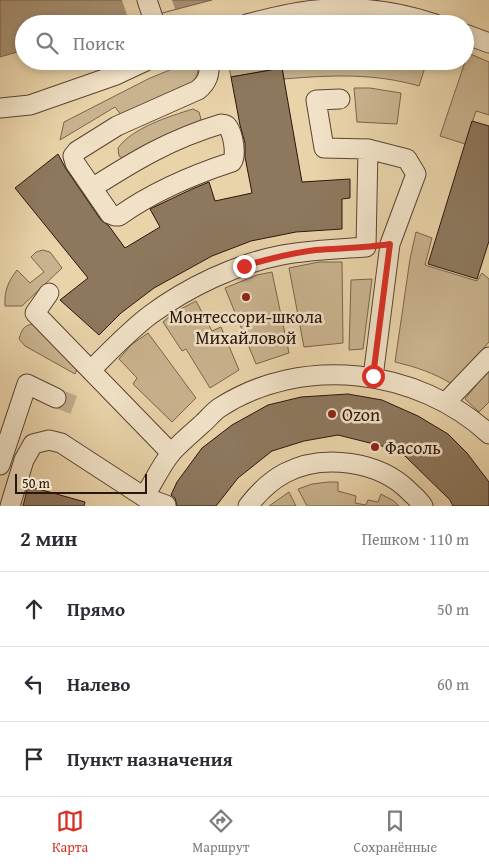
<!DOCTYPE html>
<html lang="ru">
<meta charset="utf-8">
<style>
:root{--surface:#fff;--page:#f7f7f7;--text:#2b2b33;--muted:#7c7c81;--line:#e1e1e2;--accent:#d93025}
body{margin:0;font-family:"Gentium Book Plus",serif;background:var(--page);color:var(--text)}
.scale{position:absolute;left:15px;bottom:12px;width:132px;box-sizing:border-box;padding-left:5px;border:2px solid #2a150c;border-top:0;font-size:14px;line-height:18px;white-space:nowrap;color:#2a150c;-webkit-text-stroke:4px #f1e2c7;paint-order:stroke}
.stop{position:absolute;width:15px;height:15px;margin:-11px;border:4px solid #d93025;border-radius:50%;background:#fff}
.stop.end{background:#d93025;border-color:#fff;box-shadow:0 1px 5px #0008}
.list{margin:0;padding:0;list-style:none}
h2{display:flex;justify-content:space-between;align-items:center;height:65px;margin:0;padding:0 20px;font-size:21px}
h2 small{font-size:16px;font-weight:400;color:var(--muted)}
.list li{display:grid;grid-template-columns:32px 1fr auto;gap:15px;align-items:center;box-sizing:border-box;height:75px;padding:0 20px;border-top:1px solid var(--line)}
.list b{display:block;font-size:19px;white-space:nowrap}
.list em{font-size:16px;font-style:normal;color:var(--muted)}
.icon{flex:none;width:28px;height:28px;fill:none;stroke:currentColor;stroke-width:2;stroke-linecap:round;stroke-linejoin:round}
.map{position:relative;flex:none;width:489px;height:506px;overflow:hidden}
.search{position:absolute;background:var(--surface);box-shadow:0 2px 8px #0003;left:15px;right:15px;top:15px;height:55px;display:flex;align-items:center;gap:12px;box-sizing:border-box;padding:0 18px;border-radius:28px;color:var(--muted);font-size:19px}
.sheet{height:290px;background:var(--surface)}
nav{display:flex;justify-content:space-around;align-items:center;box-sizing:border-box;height:70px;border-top:1px solid var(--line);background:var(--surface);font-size:14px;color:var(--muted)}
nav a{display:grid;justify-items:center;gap:2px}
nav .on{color:var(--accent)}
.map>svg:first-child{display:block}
.green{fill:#c9b38e;stroke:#7a644d}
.water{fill:#a89274;stroke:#76604a}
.pier{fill:#e9d3a9}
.building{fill:#8d785e;stroke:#2a150c}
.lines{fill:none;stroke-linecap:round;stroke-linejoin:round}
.minor-tunnel{stroke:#c3ad8a;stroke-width:19;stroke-dasharray:19 9;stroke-linecap:butt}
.minor-casing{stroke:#5a4433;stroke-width:21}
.minor{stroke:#f1e2c7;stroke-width:19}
.route{stroke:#d93025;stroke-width:6}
.poi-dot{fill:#8f2418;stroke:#f1e2c7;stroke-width:2}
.labels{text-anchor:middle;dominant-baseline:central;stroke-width:5;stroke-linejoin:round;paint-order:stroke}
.poi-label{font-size:18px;fill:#2a150c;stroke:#f1e2c7;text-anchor:start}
</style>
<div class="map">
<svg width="489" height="506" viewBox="0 0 489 506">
<rect width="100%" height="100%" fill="#e9d3a9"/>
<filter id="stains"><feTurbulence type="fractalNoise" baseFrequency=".004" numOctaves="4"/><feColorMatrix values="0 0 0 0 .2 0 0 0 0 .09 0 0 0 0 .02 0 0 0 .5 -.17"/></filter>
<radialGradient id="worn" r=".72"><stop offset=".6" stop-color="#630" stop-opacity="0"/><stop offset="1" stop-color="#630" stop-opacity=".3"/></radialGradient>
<g class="green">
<polygon points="468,53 489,62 489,115 476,111 465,144 440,136"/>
<path d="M191 61H196C200 71 198 77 190 84L121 115 115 107 60 140 64 122 148 79Z"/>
<path d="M228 61H427L419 86C374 73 331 75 284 79L282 68 231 77Z"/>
<polygon points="354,88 370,88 401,93 397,124 357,122"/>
<path d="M193 109 199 112 201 119 199 125 124 159 119 156 118 148C132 128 170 116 193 109Z"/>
<path d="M416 232 432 238 425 265 477 281 482 273 489 279V342L452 384C434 373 416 367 395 362L410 259Z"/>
<path d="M43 250 50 252 62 268 22 306H5C4 291 8 282 17 270L30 283 44 272 31 257 36 252Z"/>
<polygon points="319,262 342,262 343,343 304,347 289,268"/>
<polygon points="272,272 289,353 256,364 225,288 257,275"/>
<polygon points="372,279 363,349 349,350 351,280"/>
<polygon points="196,301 212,331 221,327 239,370 210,388 186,349 182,351 163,322 173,313"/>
<path d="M34 324 77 370 75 374 25 346 19 339C22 329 24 325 34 324Z"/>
<polygon points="148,333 196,398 172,422 133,384 137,378 119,359 131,345"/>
<polygon points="489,369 489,402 479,412 465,399"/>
<polygon points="329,482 338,482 338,491 356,496 355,503 366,505 368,500 378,502 381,494 394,501 399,506 307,506 298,489 312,484"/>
<polygon points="289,492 296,506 269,506"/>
</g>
<polygon class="water" points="0,0 212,0 120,24 24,24 24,50 0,57"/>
<polygon class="pier" points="122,0 172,0 175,9 129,21"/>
<g class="building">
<polygon points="282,68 302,182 350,179 350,198 342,199 342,229 296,232 251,241 212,256 154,288 121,313 99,335 60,300 88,278 15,188 58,154 66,169 101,220 109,226 125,248 160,227 150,209 192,189 209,182 215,201 252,193 245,157 245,143 240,125 231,77"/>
<polygon points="472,121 489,126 489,241 477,279 428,264"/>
<polygon points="348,394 382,400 418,416 448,434 467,453 489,482 489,506 453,506 450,500 405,456 382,446 338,435 304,441 272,451 238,478 216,506 177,506 175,498 171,495 177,482 202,448 232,425 268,405 301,397"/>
<polygon points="28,486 85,502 84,506 23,506"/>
</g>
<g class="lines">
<polyline class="minor-tunnel" points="56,398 77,406"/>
<defs>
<g id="minor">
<polyline points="147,0 155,24"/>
<path d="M247 24C270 18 292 12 316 10 355 6 397 11 435 24"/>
<polyline points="465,34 489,43"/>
<polyline points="0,108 30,105 116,75 146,61"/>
<polyline points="368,149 407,159 416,174 390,244 373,377"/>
<path d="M92 188C136 160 171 139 221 124 225 125 226 124 228 127 233 134 237 156 232 162 192 175 154 191 119 216H115L110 214 75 163 73 156 77 151 117 126 198 90C208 82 210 74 209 61"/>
<polyline points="49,293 35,313 171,453"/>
<path d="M91 370C110 351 129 331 150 315 188 287 236 264 282 255 310 250 338 249 366 247L368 149 324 148 316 100 340 99"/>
<polyline points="446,402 489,357"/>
<polyline points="0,465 27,384 56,398"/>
<path d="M144 497C153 483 161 465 172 452 181 442 192 433 202 424 208 419 213 412 219 408 302 354 417 368 489 434"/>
<polyline points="10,506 24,460 33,444 49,440 61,443 144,497 166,505"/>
<path d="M248 506C258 493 270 481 285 473 323 453 380 461 410 492 414 496 419 500 423 506"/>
</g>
</defs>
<use href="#minor" class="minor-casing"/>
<use href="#minor" class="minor"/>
</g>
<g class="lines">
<path class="route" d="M244 266C268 259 291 253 316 250 341 248 366 248 390 244L373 376"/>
</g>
<g class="poi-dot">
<circle cx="246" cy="297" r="5"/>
<circle cx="332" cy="414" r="5"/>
<circle cx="375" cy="447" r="5"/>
</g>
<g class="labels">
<g class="poi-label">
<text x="246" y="316" text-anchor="middle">Монтессори-школа<tspan x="246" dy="21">Михайловой</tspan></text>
<text x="342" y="414">Ozon</text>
<text x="385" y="447">Фасоль</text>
</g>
</g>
<rect width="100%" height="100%" filter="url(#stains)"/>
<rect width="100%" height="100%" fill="url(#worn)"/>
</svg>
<div class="scale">50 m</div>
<div class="stop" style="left:373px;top:376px"></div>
<div class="stop end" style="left:244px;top:266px"></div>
<div class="search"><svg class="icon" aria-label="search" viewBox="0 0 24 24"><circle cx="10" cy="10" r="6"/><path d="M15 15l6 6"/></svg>Поиск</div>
</div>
<section class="sheet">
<h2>2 мин<small>Пешком · 110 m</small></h2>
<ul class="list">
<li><svg class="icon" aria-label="ahead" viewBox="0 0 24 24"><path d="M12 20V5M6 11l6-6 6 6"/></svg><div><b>Прямо</b></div><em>50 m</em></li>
<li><svg class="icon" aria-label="left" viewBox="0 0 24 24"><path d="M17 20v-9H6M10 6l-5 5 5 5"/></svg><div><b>Налево</b></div><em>60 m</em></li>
<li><svg class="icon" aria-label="arrive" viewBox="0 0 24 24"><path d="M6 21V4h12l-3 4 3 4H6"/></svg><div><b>Пункт назначения</b></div></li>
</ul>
</section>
<nav>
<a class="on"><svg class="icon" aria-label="map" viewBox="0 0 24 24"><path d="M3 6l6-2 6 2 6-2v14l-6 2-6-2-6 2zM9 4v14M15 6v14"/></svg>Карта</a>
<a><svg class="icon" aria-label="directions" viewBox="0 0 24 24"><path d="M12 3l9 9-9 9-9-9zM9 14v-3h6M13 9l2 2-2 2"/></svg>Маршрут</a>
<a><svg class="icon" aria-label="saved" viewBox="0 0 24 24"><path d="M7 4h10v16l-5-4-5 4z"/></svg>Сохранённые</a>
</nav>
